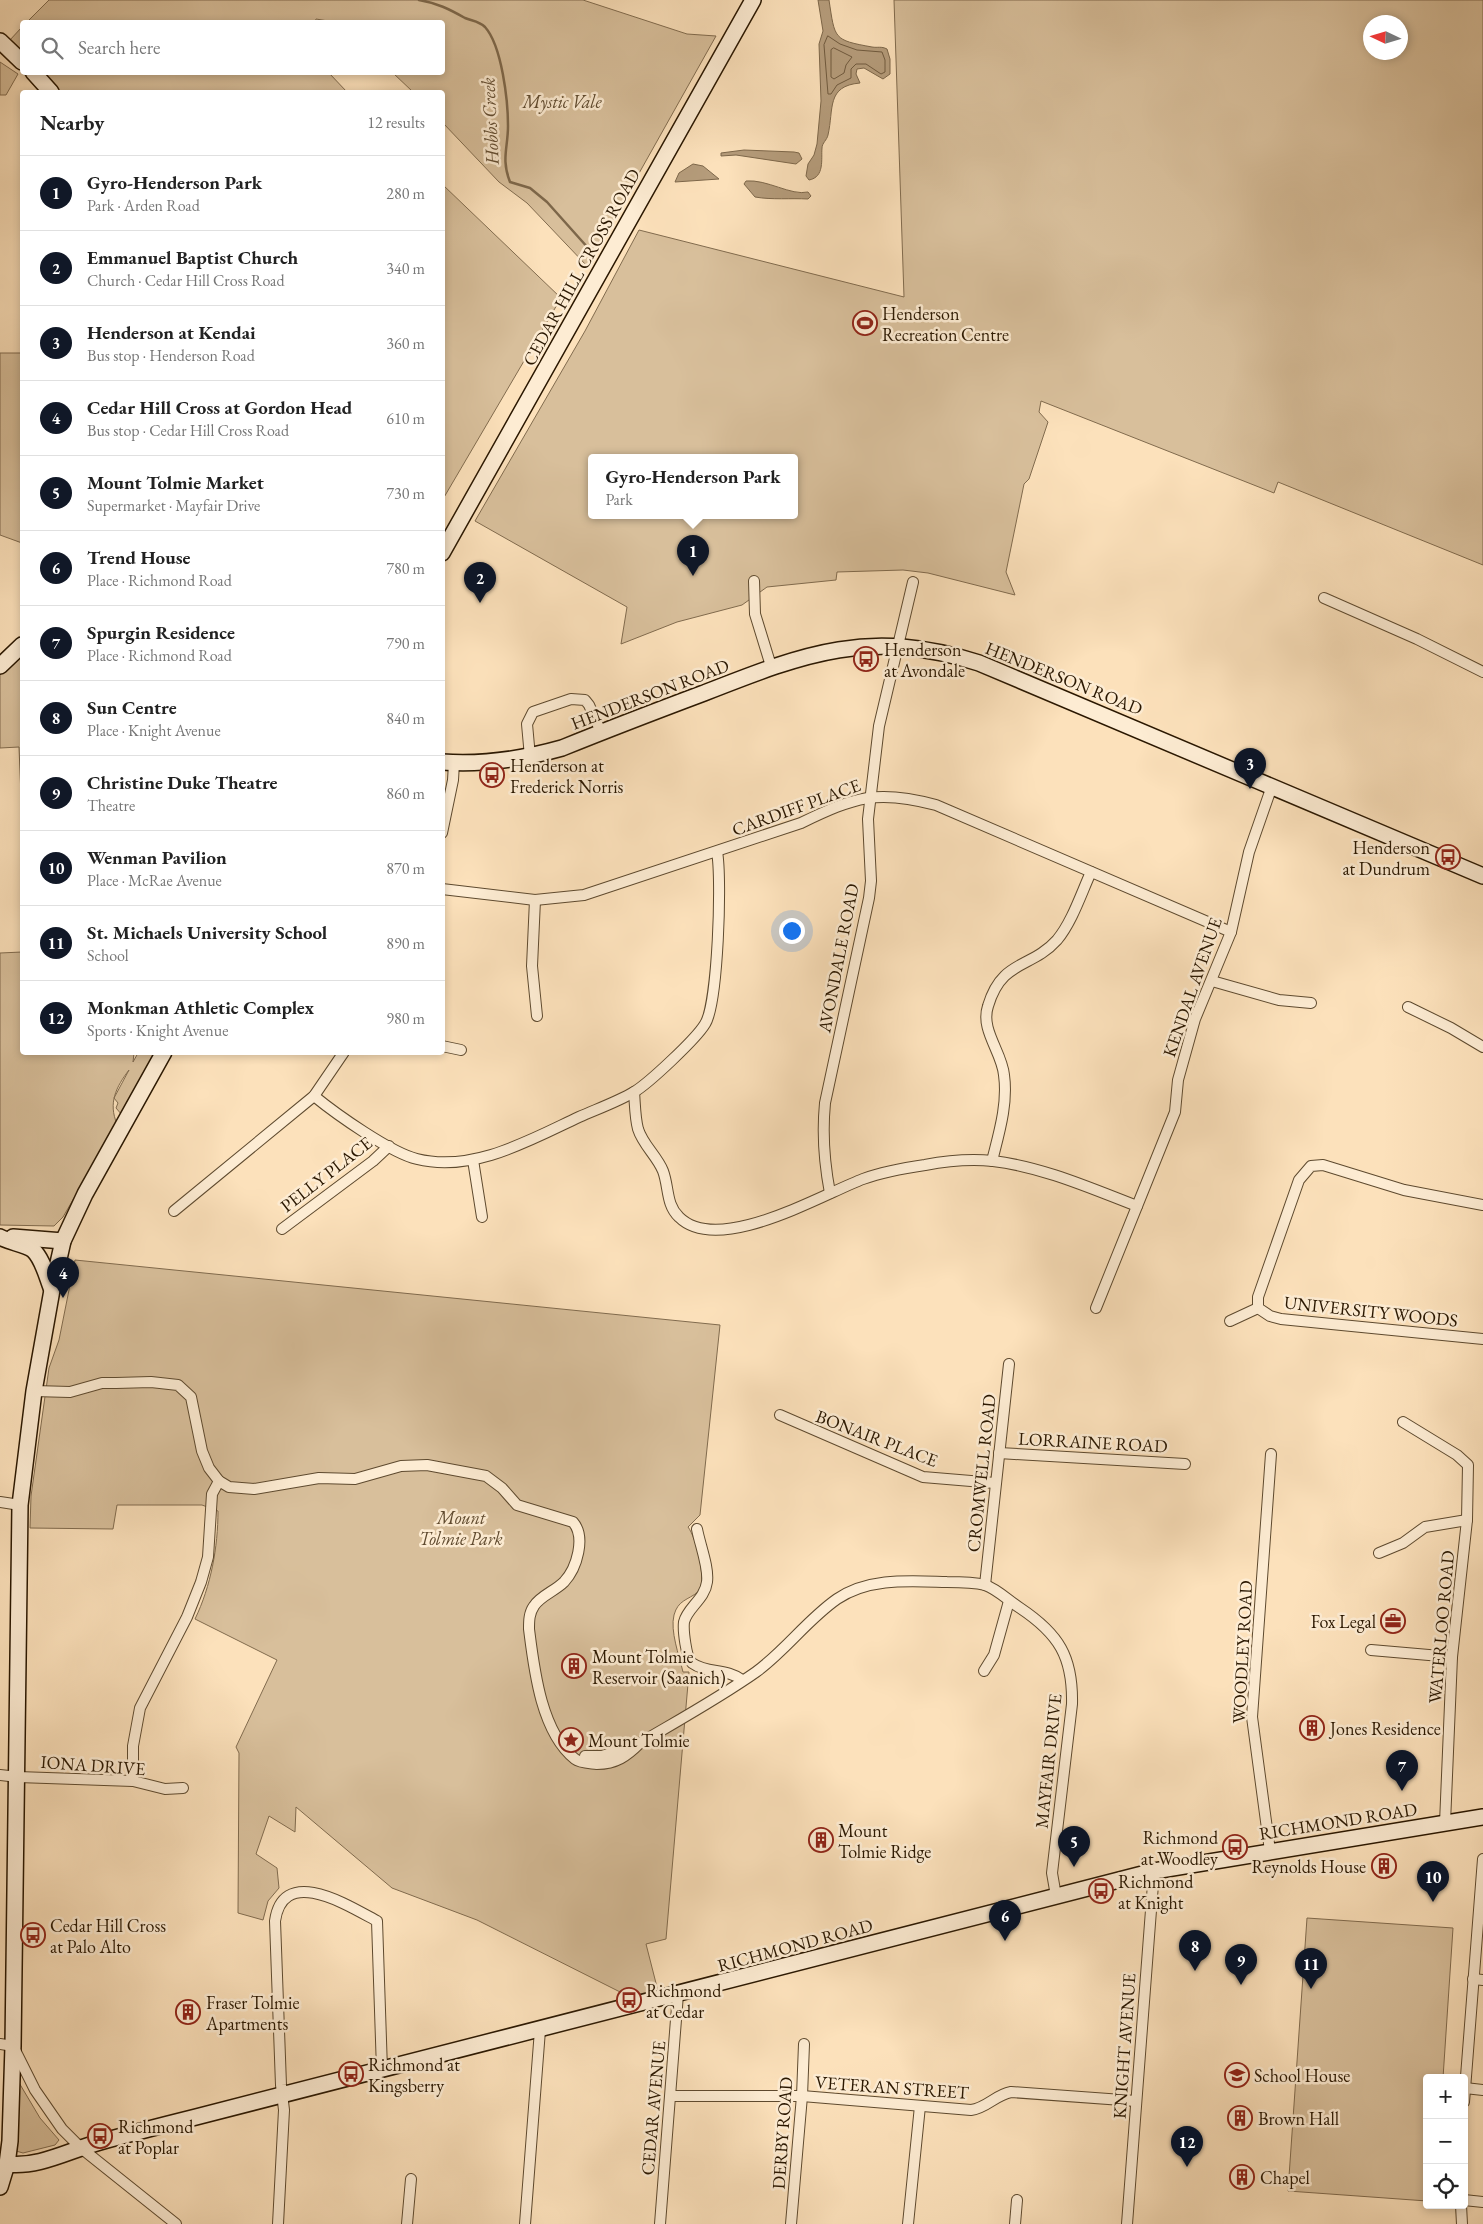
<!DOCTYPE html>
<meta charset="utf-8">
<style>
:root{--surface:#fff;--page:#f2f2f2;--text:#222;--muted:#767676;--line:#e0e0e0;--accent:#111827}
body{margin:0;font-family:"EB Garamond",serif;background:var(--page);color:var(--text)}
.controls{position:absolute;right:15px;bottom:15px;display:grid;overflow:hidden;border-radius:5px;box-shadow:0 2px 8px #0003}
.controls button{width:45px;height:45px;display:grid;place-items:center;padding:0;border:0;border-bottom:1px solid var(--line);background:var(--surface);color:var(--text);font:25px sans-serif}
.compass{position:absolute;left:1363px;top:15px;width:45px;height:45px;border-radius:50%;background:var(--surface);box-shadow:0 2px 8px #0003;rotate:274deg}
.you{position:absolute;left:791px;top:930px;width:18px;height:18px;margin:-12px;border:4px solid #fff;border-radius:50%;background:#1a73e8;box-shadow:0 0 0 8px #1a73e833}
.badge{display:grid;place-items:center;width:32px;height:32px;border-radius:50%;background:var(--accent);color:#fff;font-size:16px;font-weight:700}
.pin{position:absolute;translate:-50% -41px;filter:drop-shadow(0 1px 2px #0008)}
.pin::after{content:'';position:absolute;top:26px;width:18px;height:15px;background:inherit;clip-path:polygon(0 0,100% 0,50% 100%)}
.popup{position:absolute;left:588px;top:454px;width:210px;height:65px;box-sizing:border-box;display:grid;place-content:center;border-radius:5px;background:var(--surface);filter:drop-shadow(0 1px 4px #0005);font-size:16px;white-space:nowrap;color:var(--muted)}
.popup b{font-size:19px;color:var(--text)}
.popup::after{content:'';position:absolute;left:50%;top:100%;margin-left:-10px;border:10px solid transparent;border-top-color:var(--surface)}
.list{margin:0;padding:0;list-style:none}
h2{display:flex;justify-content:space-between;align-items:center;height:65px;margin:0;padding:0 20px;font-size:21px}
h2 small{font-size:16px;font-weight:400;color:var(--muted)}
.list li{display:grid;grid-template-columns:32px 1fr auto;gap:15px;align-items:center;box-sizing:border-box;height:75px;padding:0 20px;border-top:1px solid var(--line)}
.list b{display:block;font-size:19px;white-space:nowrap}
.list p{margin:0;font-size:16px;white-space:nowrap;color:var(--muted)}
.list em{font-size:16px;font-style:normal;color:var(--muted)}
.icon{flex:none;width:28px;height:28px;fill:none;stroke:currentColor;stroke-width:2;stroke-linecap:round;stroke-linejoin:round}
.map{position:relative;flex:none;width:1483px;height:2224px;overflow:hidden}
.search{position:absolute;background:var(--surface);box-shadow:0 2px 8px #0003;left:20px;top:20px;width:425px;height:55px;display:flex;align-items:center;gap:12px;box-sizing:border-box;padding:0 18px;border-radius:5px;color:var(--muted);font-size:19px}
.panel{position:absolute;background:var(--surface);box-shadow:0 2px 8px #0003;left:20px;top:90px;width:425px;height:965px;border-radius:5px}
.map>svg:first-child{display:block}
.green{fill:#d8bf9b;stroke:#816b4e;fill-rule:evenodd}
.water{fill:#b59c7b;stroke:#7d674a}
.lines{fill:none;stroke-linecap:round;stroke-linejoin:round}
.shore{stroke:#705a3e;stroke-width:1}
.stream{stroke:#7d674a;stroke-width:2.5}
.street-casing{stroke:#5e4a2f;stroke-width:12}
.secondary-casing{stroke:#2a1700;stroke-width:18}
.street{stroke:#fdecd3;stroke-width:10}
.secondary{stroke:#fdecd3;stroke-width:15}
.labels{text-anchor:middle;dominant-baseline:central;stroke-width:5;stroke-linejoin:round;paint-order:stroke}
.park-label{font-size:18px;font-style:italic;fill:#5e492e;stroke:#fdecd3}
.street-label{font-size:18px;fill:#2a1700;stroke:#fdecd3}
.poi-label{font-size:18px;fill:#2a1700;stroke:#fdecd3;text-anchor:start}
.water-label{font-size:19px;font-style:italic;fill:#624c31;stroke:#fdecd3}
</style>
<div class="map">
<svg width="1483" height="2224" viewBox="0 0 1483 2224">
<rect width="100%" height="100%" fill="#fce1bb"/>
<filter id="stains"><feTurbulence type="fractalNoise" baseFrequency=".004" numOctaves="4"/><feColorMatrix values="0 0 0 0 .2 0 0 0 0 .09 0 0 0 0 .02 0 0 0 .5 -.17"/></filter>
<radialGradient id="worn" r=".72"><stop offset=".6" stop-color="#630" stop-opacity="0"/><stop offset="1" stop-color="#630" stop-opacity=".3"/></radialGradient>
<g class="green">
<polygon points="49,0 583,0 687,34 716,36 587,266 527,203 499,182 443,123 442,92 413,92 393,73 442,72 442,22 334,22 316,19 315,22 27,22"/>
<path d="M894 0H1483V565L1278 482 1274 493 1041 401 1039 412 1048 422 1029 479 1024 484 1006 572 1015 595 928 573 903 570 837 572 836 580 767 587 742 605 677 622 621 644 627 607 475 521 585 331 639 230 904 297ZM1370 22H1400V52H1370ZM592 457H794V515H592Z"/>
<polygon points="22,27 22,55 9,41"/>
<polygon points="0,62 18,74 6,95 0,95"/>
<polygon points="40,73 329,73 347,92 56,92"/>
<polygon points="443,185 561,298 443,499"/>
<polygon points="0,353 22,353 22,543 0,535"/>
<polygon points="22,649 22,820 19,747 0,748 0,668"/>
<path d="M22 952V1052L134 1053 133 1062 138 1053H157L122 1115 116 1108 118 1103 114 1098 129 1070C116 1087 108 1103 117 1124L63 1217 54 1226 0 1225V953Z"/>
<path d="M75 1260 720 1325 700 1515 688 1527C696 1537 708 1583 698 1592 688 1600 678 1600 674 1615 670 1631 679 1655 683 1672H689L666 1939 646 1944 658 1991 632 1998 477 1920 392 1888 296 1807 295 1832 269 1816 256 1854 277 1868 279 1888 268 1901 263 1920 238 1913 239 1753 236 1747 277 1660 195 1619C211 1586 218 1547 218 1511L202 1505H117L113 1529 30 1528 31 1496 49 1368 59 1340Z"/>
<polygon points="1307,1918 1453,1928 1443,2078 1427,2078 1427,2201 1288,2191"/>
<polygon points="18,2081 40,2118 59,2140 55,2145 23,2153 16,2151"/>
</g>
<g class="water">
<path d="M818 0H829C835 39 833 40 872 47 878 48 881 46 887 49L890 59V74L883 79 864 68 857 69 856 74 860 83C826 86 834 109 828 135 827 140 822 143 822 148 821 159 825 177 809 180L806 176 808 164 814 155 817 144 821 101 819 44 823 31Z"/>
<polygon points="744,150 794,152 799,153 802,159 796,164 736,155 721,156 721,153"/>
<polygon points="693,164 703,166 719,179 675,182 679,173"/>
<path d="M746 181C767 179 791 196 808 192L811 196 808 199C791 198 772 200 755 197L744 184Z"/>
</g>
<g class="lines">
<g class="shore">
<polygon points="828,36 840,44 857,50 882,52 885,60 885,72 881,74 866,64 856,64 851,69 851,78 837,85 831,94 828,94 824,45"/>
<polygon points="834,48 852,57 846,65 844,73 834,79 831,77 831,50"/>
</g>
<path class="stream" d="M419 0C437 3 449 9 465 18 472 21 479 21 485 27 502 46 508 101 508 126 508 148 501 159 510 182L530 188 547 202 589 249"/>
<defs>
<g id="street">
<polyline points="754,581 755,614 771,666"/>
<polyline points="1324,598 1417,639 1483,672"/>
<polyline points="530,757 527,724 533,712 571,699 585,700 589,705 601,732"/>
<polyline points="442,833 453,780 454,763"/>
<path d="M442 889 535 900 584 895 801 823C855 797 877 789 936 805L1231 932"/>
<polyline points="535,900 532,966 537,1016"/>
<polyline points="1212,981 1279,1000 1311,1003"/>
<polyline points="1408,1007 1451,1028 1483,1047"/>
<polyline points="442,1046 461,1050"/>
<path d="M634 1092C635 1104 635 1118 638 1129 643 1145 657 1156 663 1171 669 1187 666 1205 679 1217 718 1256 821 1195 863 1179 882 1172 904 1168 925 1165 946 1161 972 1159 993 1161 1043 1167 1090 1188 1137 1206"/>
<path d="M314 1096C336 1114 391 1153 417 1159 473 1173 530 1140 579 1117 597 1109 617 1102 634 1092 649 1083 696 1039 705 1024 718 1004 722 878 717 852"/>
<polyline points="473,1160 482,1217"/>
<path d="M992 1161C999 1133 1008 1104 1004 1075 1002 1052 980 1030 988 1006 1002 959 1031 969 1057 940 1072 922 1081 894 1091 872"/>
<path d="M830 1193C824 1162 822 1134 825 1103L869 898 871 881 868 819 879 726 913 582"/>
<polyline points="1483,1205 1404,1190 1323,1165 1311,1166 1299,1180 1258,1297 1258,1308 1270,1316 1281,1319 1483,1339"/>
<polyline points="174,1211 314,1096 344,1052"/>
<polyline points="282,1229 373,1161 389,1146"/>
<polyline points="1096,1308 1175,1112 1178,1080 1195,1019 1231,932 1249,852 1272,786"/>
<polyline points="1230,1321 1258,1308"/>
<path d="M34 1391 70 1392 102 1383H116L151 1382 178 1385 191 1397 202 1451 209 1468 219 1481 229 1487 254 1489 319 1478 355 1479 401 1466 427 1465 486 1476 502 1488 517 1505 573 1522C586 1537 577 1568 564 1582 555 1591 540 1596 534 1606 529 1613 529 1621 529 1629 534 1669 541 1732 575 1759 580 1763 590 1763 597 1764 616 1764 627 1756 640 1743 679 1720 719 1698 756 1672 786 1650 807 1620 837 1599 869 1577 911 1581 947 1582 959 1582 973 1582 985 1585 997 1589 1009 1601 1020 1608 1059 1634 1073 1657 1072 1704L1052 1873 1056 1896"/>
<polyline points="780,1415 923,1477 995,1483"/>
<polyline points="1403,1422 1457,1455 1468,1465 1467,1520 1452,1657 1445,1823"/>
<polyline points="999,1453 1185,1464"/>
<polyline points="0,1502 20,1505"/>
<path d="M697 1529C700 1545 709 1567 707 1582 705 1599 687 1608 684 1622 683 1630 686 1658 692 1663 707 1674 727 1668 742 1680"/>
<polyline points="1379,1553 1403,1543 1425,1527 1467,1520"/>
<polyline points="985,1585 1009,1364"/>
<polyline points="1371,1650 1452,1657"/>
<polyline points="984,1671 994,1655 1009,1601"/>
<polyline points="585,1756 602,1756 638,1744"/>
<polyline points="0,1775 18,1777 133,1781 165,1789 183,1788"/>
<polyline points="133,1781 133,1746 140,1708 187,1617 201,1582 208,1557 212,1494 219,1481"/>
<polyline points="1270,1851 1252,1717 1271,1454"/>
<polyline points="1473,1979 1483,1980"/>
<polyline points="0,2044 13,2046 35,2090 62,2129 81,2148 176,2224"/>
<polyline points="1465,2088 1483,2090"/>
<path d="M671 2096H802L971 2110C987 2108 995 2095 1011 2092L1136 2101"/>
<polyline points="1464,2102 1483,1859"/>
<polyline points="1464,2200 1483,2202"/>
<polyline points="1461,2205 1462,2224"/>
<path d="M278 2224 284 2110 281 2085 275 1921C283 1864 349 1906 377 1921L382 2070"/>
<polyline points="407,2224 411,2179"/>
<polyline points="525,2224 540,2030"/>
<polyline points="660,2224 678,1994"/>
<polyline points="791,2224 802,2096 804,2044"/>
<polyline points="908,2224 920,2106"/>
<polyline points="1015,2224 1017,2200"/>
<polyline points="1127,2224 1154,1871"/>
</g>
<g id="secondary">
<polyline points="0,41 22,62"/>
<polyline points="33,72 51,92"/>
<polyline points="442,553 753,0"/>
<polyline points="0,666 22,645"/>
<path d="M442 762C483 765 523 759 562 748 609 729 656 711 704 693 806 653 869 628 979 663L1483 876"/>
<path d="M0 1237C9 1242 27 1245 33 1250 43 1259 47 1278 52 1290"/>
<polyline points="13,1237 63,1241"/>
<path d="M7 2164C39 2168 70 2150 100 2142 132 2133 164 2125 196 2117L1154 1871 1483 1817"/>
<polyline points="0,2187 7,2164 10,2141 13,2046 20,1505 34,1391 52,1290 63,1241 85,1194 164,1052"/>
</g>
</defs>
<use href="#street" class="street-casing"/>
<use href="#secondary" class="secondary-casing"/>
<use href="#street" class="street"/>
<use href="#secondary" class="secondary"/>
</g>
<defs>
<symbol id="stadium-ring" viewBox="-11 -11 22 22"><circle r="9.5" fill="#fdecd3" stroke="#8f2418" stroke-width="1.5"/><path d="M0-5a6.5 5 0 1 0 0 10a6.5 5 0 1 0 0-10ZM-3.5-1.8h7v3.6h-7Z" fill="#8f2418"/></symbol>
<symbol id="bus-ring" viewBox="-11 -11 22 22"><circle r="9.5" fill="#fdecd3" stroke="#8f2418" stroke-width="1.5"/><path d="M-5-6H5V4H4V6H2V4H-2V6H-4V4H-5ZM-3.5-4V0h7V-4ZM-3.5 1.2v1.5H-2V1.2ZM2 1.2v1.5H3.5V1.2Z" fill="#8f2418"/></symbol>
<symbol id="office-ring" viewBox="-11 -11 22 22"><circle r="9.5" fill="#fdecd3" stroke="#8f2418" stroke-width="1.5"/><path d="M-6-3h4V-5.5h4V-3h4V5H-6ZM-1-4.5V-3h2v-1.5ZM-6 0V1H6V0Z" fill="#8f2418"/></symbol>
<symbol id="building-ring" viewBox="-11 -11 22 22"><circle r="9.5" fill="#fdecd3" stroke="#8f2418" stroke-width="1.5"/><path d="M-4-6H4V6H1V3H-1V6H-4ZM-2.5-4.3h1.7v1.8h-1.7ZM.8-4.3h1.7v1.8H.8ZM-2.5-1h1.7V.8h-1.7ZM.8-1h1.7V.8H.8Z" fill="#8f2418"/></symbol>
<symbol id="sight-ring" viewBox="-11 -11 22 22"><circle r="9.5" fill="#fdecd3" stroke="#8f2418" stroke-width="1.5"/><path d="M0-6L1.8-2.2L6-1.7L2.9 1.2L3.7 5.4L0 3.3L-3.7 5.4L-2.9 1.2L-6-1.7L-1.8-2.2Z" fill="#8f2418"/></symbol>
<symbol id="school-ring" viewBox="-11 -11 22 22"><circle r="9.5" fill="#fdecd3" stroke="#8f2418" stroke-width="1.5"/><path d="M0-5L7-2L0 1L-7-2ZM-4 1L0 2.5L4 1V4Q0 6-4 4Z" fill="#8f2418"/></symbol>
</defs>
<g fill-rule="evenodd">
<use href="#stadium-ring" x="851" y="309" width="28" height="28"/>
<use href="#bus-ring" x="852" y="645" width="28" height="28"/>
<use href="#bus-ring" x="478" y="761" width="28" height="28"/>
<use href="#bus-ring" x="1434" y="843" width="28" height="28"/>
<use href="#office-ring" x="1379" y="1607" width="28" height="28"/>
<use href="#building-ring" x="560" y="1652" width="28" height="28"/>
<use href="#building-ring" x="1298" y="1714" width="28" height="28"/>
<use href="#sight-ring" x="557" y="1726" width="28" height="28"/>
<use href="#building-ring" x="807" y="1826" width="28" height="28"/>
<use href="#bus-ring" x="1221" y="1833" width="28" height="28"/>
<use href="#building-ring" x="1370" y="1852" width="28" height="28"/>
<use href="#bus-ring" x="1087" y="1877" width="28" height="28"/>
<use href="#bus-ring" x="19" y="1921" width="28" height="28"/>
<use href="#bus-ring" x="615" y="1986" width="28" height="28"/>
<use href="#building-ring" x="174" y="1998" width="28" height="28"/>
<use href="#bus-ring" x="337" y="2060" width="28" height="28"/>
<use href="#school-ring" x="1223" y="2061" width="28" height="28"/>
<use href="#building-ring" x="1226" y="2104" width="28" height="28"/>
<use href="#bus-ring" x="86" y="2122" width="28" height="28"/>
<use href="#building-ring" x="1228" y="2163" width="28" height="28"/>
</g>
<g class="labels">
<g class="park-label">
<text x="562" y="101">Mystic Vale</text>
<text x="461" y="1517">Mount<tspan x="461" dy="21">Tolmie Park</tspan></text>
</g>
<g class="street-label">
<text transform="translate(581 267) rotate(-61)">CEDAR HILL CROSS ROAD</text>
<text transform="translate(1064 678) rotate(22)">HENDERSON ROAD</text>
<text transform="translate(650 694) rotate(-21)">HENDERSON ROAD</text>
<text transform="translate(796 807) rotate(-20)">CARDIFF PLACE</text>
<text transform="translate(838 958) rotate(-79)">AVONDALE ROAD</text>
<text transform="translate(1192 987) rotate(-71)">KENDAL AVENUE</text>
<text transform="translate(326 1174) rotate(-38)">PELLY PLACE</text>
<text transform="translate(1371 1311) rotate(6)">UNIVERSITY WOODS</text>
<text transform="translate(877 1438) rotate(21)">BONAIR PLACE</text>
<text transform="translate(1093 1442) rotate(3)">LORRAINE ROAD</text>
<text transform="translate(981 1473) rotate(-84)">CROMWELL ROAD</text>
<text transform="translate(1441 1627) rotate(-85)">WATERLOO ROAD</text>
<text transform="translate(1242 1652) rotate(-87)">WOODLEY ROAD</text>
<text transform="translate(1048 1761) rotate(-84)">MAYFAIR DRIVE</text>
<text transform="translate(93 1765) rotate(4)">IONA DRIVE</text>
<text transform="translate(1338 1821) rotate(-9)">RICHMOND ROAD</text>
<text transform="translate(795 1945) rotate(-15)">RICHMOND ROAD</text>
<text transform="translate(1124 2046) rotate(-86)">KNIGHT AVENUE</text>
<text transform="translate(892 2087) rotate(4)">VETERAN STREET</text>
<text transform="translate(653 2108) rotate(-85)">CEDAR AVENUE</text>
<text transform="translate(782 2133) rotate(-86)">DERBY ROAD</text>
</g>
<g class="poi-label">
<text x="882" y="313">Henderson<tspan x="882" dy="21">Recreation Centre</tspan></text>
<text x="884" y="649">Henderson<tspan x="884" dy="21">at Avondale</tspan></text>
<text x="510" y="765">Henderson at<tspan x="510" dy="21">Frederick Norris</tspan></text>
<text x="1430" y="847" text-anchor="end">Henderson<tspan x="1430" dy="21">at Dundrum</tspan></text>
<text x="1376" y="1621" text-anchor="end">Fox Legal</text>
<text x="592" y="1656">Mount Tolmie<tspan x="592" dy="21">Reservoir (Saanich)</tspan></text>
<text x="1330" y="1728">Jones Residence</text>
<text x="588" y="1740">Mount Tolmie</text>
<text x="838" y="1830">Mount<tspan x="838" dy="21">Tolmie Ridge</tspan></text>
<text x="1218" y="1837" text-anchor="end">Richmond<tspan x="1218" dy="21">at Woodley</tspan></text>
<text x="1366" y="1866" text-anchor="end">Reynolds House</text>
<text x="1118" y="1881">Richmond<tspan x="1118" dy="21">at Knight</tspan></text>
<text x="50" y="1925">Cedar Hill Cross<tspan x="50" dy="21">at Palo Alto</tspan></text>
<text x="646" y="1990">Richmond<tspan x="646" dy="21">at Cedar</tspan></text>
<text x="206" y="2002">Fraser Tolmie<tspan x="206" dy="21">Apartments</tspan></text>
<text x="368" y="2064">Richmond at<tspan x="368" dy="21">Kingsberry</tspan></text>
<text x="1254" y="2075">School House</text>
<text x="1258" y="2118">Brown Hall</text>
<text x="118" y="2126">Richmond<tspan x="118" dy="21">at Poplar</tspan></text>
<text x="1260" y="2177">Chapel</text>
</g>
<g class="water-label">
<text transform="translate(490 121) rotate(-93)">Hobbs Creek</text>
</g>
</g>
<rect width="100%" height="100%" filter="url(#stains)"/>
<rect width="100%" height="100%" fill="url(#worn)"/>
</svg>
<div class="controls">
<button>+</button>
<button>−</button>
<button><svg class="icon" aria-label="locate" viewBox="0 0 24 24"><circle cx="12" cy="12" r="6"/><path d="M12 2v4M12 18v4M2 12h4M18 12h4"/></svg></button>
</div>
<svg class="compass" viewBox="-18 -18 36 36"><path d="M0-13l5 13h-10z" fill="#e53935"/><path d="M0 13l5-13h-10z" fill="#767676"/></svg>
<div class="you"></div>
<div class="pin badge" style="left:693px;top:576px">1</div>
<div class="popup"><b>Gyro-Henderson Park</b>Park</div>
<div class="pin badge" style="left:480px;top:603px">2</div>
<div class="pin badge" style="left:1250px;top:789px">3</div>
<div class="pin badge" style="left:63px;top:1298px">4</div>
<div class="pin badge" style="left:1074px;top:1867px">5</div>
<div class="pin badge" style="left:1005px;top:1941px">6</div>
<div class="pin badge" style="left:1402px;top:1791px">7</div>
<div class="pin badge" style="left:1195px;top:1971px">8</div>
<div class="pin badge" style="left:1241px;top:1985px">9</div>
<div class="pin badge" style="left:1433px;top:1902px">10</div>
<div class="pin badge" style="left:1311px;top:1989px">11</div>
<div class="pin badge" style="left:1187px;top:2167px">12</div>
<div class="search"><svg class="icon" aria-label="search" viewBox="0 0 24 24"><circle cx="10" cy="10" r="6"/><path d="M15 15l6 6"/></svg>Search here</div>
<section class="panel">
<h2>Nearby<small>12 results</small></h2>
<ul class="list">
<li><span class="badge">1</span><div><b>Gyro-Henderson Park</b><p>Park · Arden Road</p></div><em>280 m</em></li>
<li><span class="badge">2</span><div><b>Emmanuel Baptist Church</b><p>Church · Cedar Hill Cross Road</p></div><em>340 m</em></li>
<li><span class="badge">3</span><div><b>Henderson at Kendai</b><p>Bus stop · Henderson Road</p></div><em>360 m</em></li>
<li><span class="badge">4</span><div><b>Cedar Hill Cross at Gordon Head</b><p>Bus stop · Cedar Hill Cross Road</p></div><em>610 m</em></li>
<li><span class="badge">5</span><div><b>Mount Tolmie Market</b><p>Supermarket · Mayfair Drive</p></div><em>730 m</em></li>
<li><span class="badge">6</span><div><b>Trend House</b><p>Place · Richmond Road</p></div><em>780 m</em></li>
<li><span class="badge">7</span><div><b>Spurgin Residence</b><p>Place · Richmond Road</p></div><em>790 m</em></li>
<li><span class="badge">8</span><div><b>Sun Centre</b><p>Place · Knight Avenue</p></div><em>840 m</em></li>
<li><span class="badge">9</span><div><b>Christine Duke Theatre</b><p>Theatre</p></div><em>860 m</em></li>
<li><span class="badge">10</span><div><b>Wenman Pavilion</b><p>Place · McRae Avenue</p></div><em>870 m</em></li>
<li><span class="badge">11</span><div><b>St. Michaels University School</b><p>School</p></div><em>890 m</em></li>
<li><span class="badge">12</span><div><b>Monkman Athletic Complex</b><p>Sports · Knight Avenue</p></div><em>980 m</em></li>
</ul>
</section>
</div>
